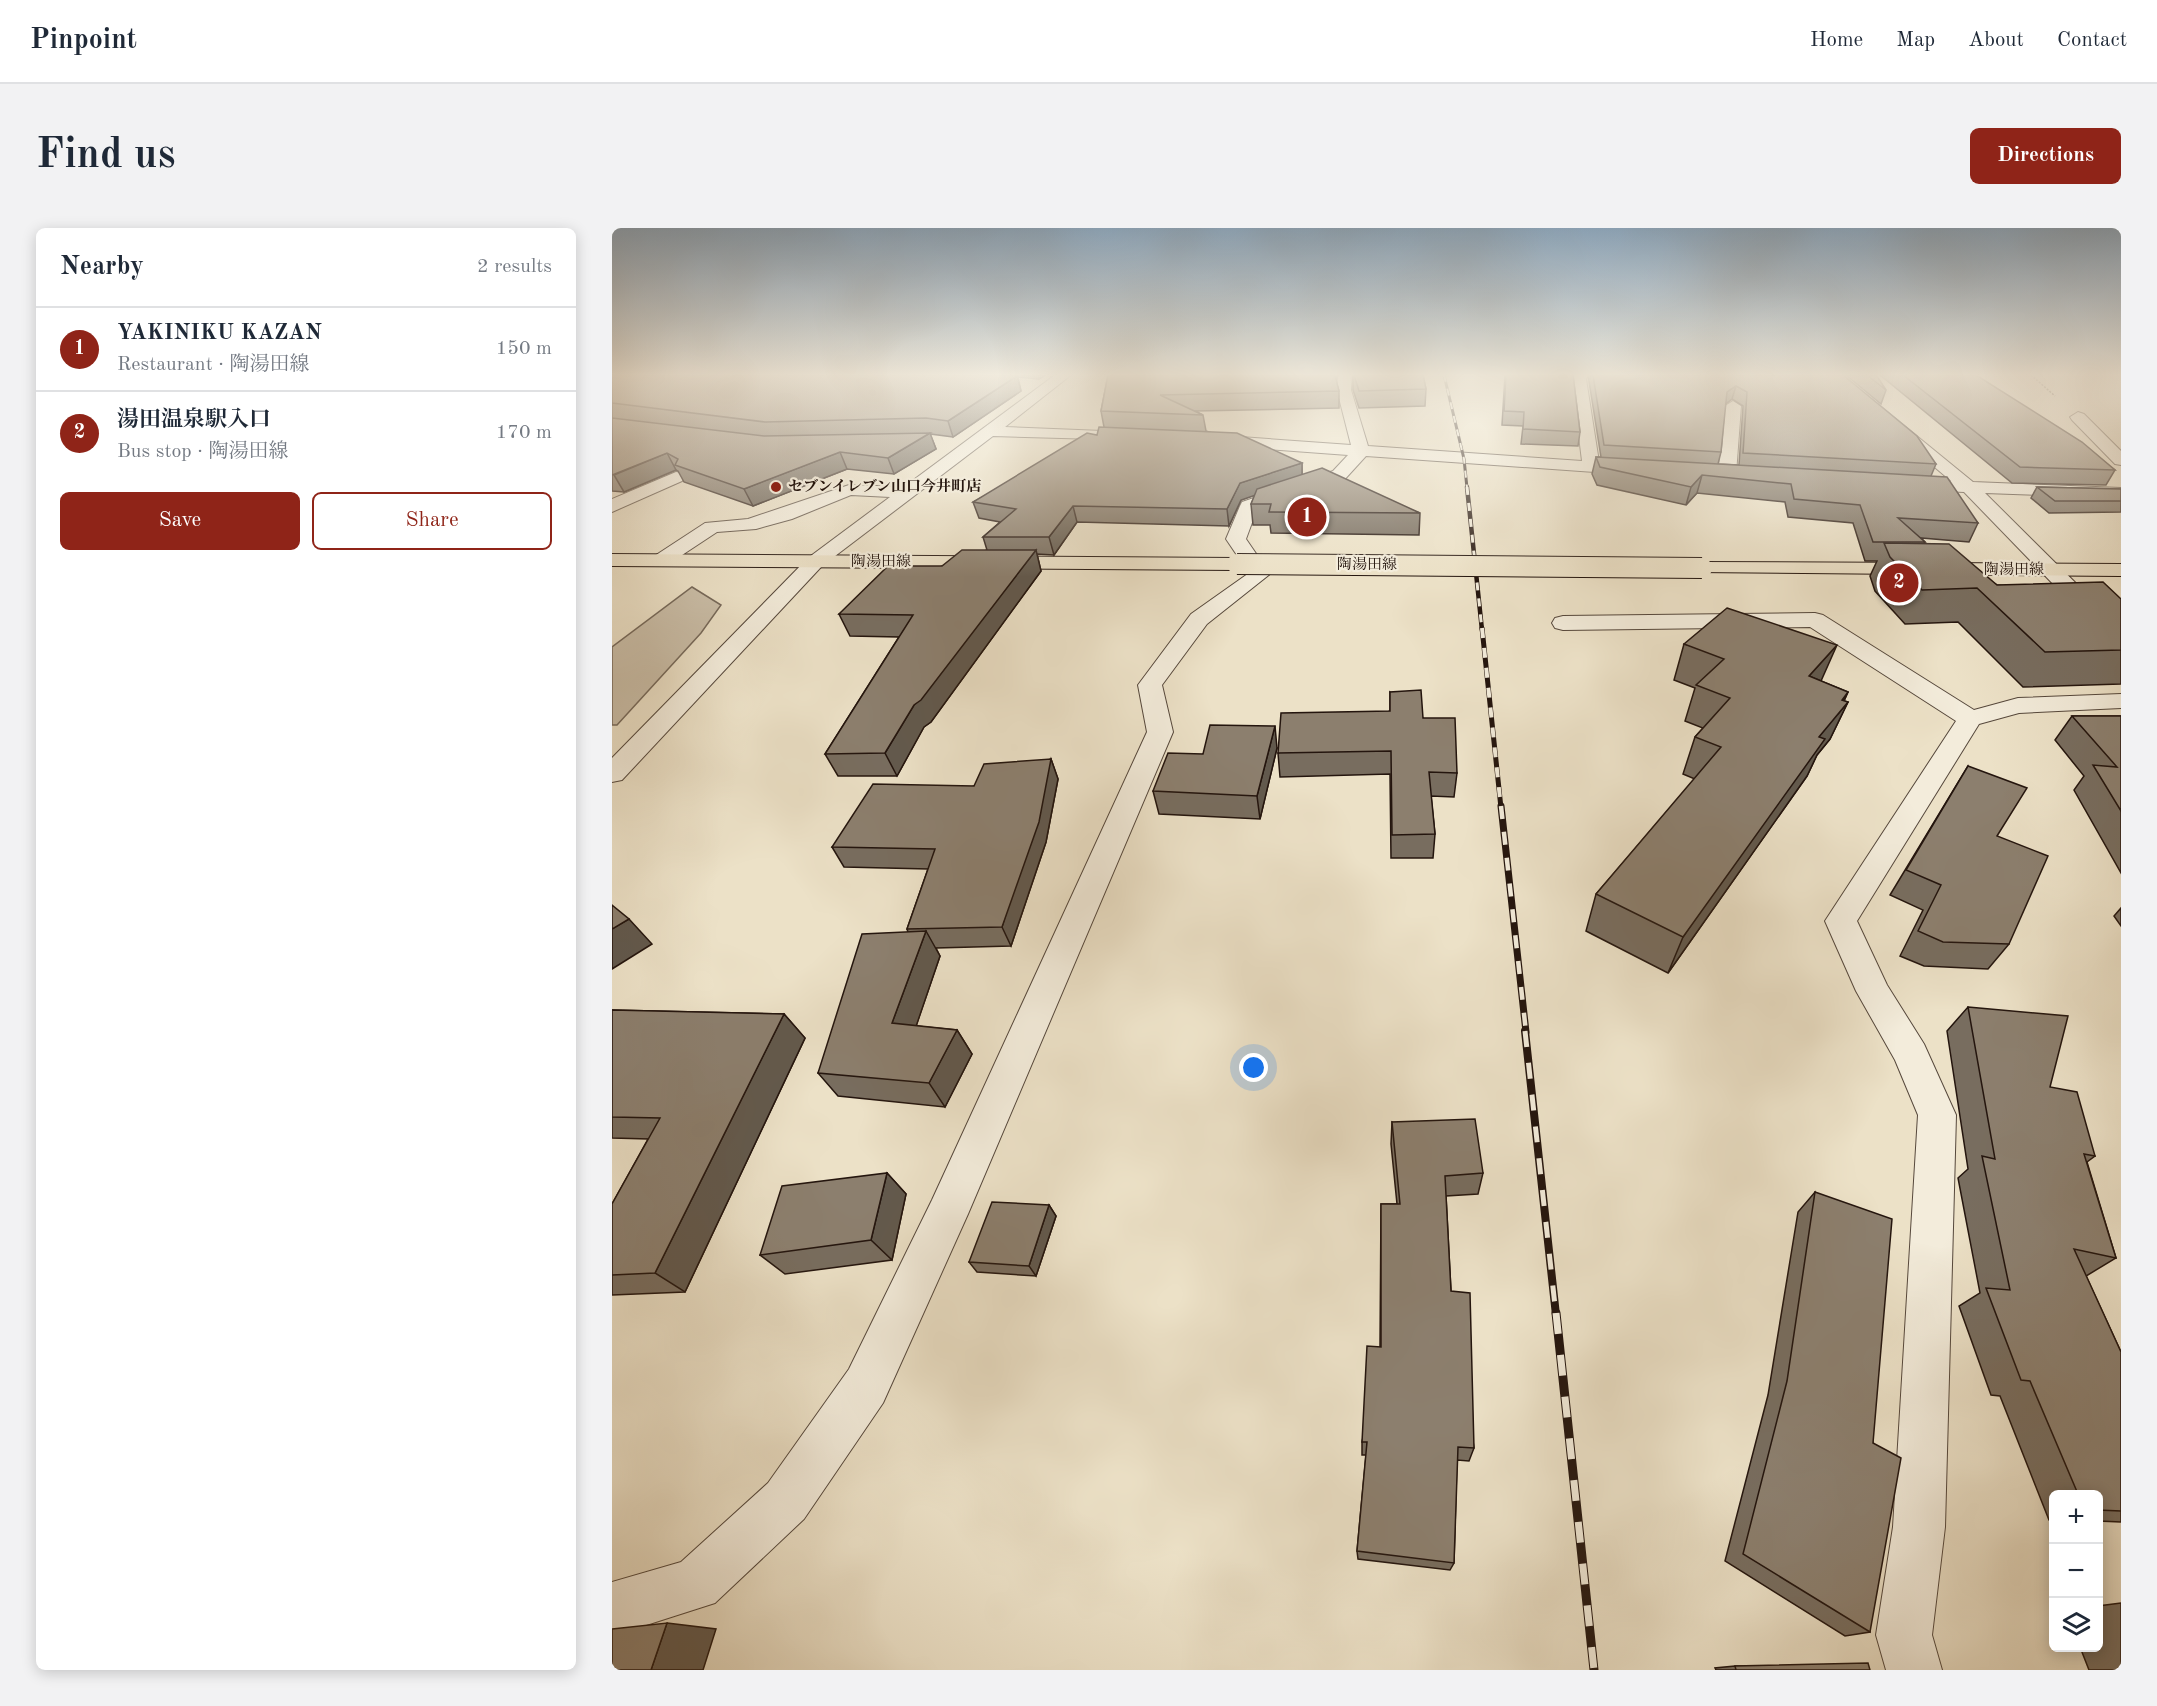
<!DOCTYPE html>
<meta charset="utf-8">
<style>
:root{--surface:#fff;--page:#f2f2f3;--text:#1f2937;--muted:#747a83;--line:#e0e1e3;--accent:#8f2418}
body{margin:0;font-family:"Old Standard TT","Noto Serif JP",serif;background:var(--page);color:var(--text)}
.controls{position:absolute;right:18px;bottom:18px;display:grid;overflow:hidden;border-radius:9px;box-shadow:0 3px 15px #0003}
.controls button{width:54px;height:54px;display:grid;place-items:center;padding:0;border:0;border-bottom:2px solid var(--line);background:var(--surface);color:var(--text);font:30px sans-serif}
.you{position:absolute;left:642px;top:840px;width:21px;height:21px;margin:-15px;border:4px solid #fff;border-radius:50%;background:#1a73e8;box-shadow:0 0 0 9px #1a73e833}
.badge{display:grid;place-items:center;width:39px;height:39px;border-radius:50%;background:var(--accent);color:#fff;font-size:20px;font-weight:700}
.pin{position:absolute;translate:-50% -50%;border:3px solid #fff;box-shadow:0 2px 6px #0006}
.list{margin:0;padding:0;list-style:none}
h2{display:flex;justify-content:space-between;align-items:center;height:78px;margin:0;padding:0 24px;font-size:26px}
h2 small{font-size:20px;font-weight:400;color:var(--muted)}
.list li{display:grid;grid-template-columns:39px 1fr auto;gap:18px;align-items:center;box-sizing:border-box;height:84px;padding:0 24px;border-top:2px solid var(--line)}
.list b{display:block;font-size:22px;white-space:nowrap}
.list p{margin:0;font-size:20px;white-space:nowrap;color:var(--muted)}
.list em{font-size:20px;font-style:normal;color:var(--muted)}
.actions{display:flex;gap:12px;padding:18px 24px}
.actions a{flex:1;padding:14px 0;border:2px solid var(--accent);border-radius:9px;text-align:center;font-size:21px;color:var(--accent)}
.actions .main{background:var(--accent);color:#fff}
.icon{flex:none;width:33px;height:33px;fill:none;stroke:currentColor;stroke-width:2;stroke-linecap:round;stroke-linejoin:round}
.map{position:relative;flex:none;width:1509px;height:1442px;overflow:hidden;border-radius:9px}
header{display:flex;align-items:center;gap:36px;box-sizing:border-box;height:84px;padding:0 30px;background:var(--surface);border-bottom:2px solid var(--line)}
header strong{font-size:28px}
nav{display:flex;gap:33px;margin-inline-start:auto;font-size:21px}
.intro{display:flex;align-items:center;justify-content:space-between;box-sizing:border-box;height:144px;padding:0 36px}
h1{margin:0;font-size:42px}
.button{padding:15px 27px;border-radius:9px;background:var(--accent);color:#fff;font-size:21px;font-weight:700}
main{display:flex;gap:36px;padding:0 36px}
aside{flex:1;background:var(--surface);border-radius:9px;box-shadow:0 3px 15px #0003}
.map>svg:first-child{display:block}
.green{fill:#cabea8;stroke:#776a5b;stroke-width:1.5}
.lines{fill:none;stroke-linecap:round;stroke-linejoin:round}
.minor-casing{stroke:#56483c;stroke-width:2}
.major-casing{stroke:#24150e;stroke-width:2}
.path{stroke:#24150e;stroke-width:1.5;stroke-dasharray:2 1.5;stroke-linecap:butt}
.minor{fill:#f3ecdb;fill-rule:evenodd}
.major{fill:#ece1c7;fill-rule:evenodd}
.rail-far5-casing{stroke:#24150e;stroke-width:3}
.rail-far4-casing{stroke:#24150e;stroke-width:4.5}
.rail-far3-casing{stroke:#24150e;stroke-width:5}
.rail-far2-casing{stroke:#24150e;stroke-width:7}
.rail-far1-casing{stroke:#24150e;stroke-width:8}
.rail-casing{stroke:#24150e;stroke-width:9}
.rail-far5{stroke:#f3ecdb;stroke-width:2;stroke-dasharray:7;stroke-linecap:butt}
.rail-far4{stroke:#f3ecdb;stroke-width:3;stroke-dasharray:8;stroke-linecap:butt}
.rail-far3{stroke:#f3ecdb;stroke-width:4;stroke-dasharray:10;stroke-linecap:butt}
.rail-far2{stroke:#f3ecdb;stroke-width:4.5;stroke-dasharray:13;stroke-linecap:butt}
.rail-far1{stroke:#f3ecdb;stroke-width:5;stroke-dasharray:16;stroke-linecap:butt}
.rail{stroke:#f3ecdb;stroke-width:7;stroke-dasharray:21;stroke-linecap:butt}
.major-bridge-casing{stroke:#24150e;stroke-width:22;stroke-linecap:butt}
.major-bridge{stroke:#ece1c7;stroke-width:20}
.wall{fill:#786d5f;stroke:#24150e;stroke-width:1.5;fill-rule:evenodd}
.shaded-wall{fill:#62594d;stroke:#24150e;stroke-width:1.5}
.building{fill:#8c7f6e;stroke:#24150e;stroke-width:1.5}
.poi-dot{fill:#8f2418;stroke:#f3ecdb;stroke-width:2}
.labels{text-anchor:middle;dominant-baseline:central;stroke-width:4.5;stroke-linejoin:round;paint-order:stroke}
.far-poi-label{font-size:15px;font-weight:bold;fill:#24150e;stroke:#f3ecdb;text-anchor:start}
.far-street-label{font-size:15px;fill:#24150e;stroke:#f3ecdb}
</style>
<header>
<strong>Pinpoint</strong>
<nav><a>Home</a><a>Map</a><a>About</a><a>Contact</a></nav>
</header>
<div class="intro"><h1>Find us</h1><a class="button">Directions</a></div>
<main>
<aside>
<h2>Nearby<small>2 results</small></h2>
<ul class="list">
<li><span class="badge">1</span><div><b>YAKINIKU KAZAN</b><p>Restaurant · 陶湯田線</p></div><em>150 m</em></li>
<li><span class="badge">2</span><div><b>湯田温泉駅入口</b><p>Bus stop · 陶湯田線</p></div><em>170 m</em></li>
</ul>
<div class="actions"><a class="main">Save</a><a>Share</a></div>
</aside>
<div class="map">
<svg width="1509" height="1442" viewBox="0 0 1509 1442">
<rect width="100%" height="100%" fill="#ece1c7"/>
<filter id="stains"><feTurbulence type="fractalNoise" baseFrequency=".00333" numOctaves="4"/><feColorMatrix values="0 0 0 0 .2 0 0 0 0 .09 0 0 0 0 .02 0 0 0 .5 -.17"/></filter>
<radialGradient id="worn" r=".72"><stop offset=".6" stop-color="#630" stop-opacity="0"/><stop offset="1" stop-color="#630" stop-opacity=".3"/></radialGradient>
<polygon class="green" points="80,359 109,377 89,405 5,497 0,497 0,419"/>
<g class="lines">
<defs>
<g id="minor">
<polygon points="443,147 459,147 393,199 516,204 524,209 522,212 381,208 210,338 10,552 0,554 0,530 196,330 278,269 239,267 180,291 144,301 105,304 55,337 41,337 38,333 41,329 93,295 136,291 237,257 292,259"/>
<polygon points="726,147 740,147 739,162 756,218 970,233 960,151 962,147 976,147 974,151 987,234 1025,237 1034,242 1025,247 754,228 733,251 645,281 634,311 658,346 595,396 550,457 561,504 356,986 271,1175 192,1291 103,1375 0,1408 0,1354 69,1334 156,1255 237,1141 320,972 535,504 526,457 579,386 637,345 614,311 628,278 630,274 721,243 736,227 601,217 593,212 601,207 739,217 725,162"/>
<polygon points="1214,147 1230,147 1361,254 1509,260 1509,270 1373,265 1509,400 1509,420 1501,418 1352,264 1292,261 1289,257 1292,253 1298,252 1339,253"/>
<polygon points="1121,173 1129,178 1124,246 1115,251 1106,246 1113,178"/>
<polygon points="1466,184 1472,186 1509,223 1509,237 1503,236 1460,192 1458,189"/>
<polygon points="64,244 70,245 73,249 70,253 0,284 0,271"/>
<polygon points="1203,385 1211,387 1362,482 1406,470 1509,466 1509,480 1407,485 1367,496 1245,693 1275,757 1312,816 1344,887 1333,1299 1320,1407 1330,1442 1274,1442 1264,1407 1281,1299 1306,887 1283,832 1244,763 1213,693 1344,493 1198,399 951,402 943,400 940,395 943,390 951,388"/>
</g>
<g id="major">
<polygon points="0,326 625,330 632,332 635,336 632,340 625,342 0,338"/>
<polygon points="1090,334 1509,336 1509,348 1083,344 1080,340 1083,336"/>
</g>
</defs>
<use href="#minor" class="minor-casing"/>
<use href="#major" class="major-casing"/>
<polyline class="path" points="1419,147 1443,168"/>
<use href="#minor" class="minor"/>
<use href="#major" class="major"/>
<defs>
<polyline id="rail-far5" points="832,147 852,231 855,260"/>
<polyline id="rail-far4" points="855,259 870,402"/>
<polyline id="rail-far3" points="870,400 889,580"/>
<polyline id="rail-far2" points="889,578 914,804"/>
<polyline id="rail-far1" points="913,803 944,1087"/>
<polyline id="rail" points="944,1085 982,1442"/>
</defs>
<use href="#rail-far5" class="rail-far5-casing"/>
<use href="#rail-far4" class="rail-far4-casing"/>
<use href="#rail-far3" class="rail-far3-casing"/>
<use href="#rail-far2" class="rail-far2-casing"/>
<use href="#rail-far1" class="rail-far1-casing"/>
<use href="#rail" class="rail-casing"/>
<use href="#rail-far5" class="rail-far5"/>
<use href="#rail-far4" class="rail-far4"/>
<use href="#rail-far3" class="rail-far3"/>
<use href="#rail-far2" class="rail-far2"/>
<use href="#rail-far1" class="rail-far1"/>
<use href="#rail" class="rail"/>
<defs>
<polyline id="major-bridge" points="625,336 1090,340"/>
</defs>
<use href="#major-bridge" class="major-bridge-casing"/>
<use href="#major-bridge" class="major-bridge"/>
</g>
<g class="wall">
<polygon points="0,147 433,147 427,151 406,149 409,163 341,209 318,206 324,221 282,246 235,241 141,278 72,254 66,243 64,242 12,264 0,263"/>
<polygon points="496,147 726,147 724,153 727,163 727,180 583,183 591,187 594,203 690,235 690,247 808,285 807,307 659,305 658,297 641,297 639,276 643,267 629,272 617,298 465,294 442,327 425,326 429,343 319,494 312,499 285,548 226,548 213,526 287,409 238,408 227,386 330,338 375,322 371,309 388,294 367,290 361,274 485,207 492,199 489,183"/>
<polygon points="741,147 811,147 814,161 813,178 747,180 741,162"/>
<polygon points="893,147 961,147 968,204 966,218 909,216 911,198 890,197"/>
<path d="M976 147H1231L1324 236 1319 248 1366 295 1357 314 1309 310 1313 314 1312 315 1385 357 1509 371V456L1411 459 1346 394 1293 396 1263 363 1258 348 1265 333H1253L1241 295 1176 289 1173 274 1085 265 1074 277 985 257 980 246 984 229H989ZM1120 171 1131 178 1127 237 1106 236 1109 224 1113 176Z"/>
<polygon points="1234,147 1264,147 1274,162 1269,176"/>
<polygon points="1268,147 1364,147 1503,242 1494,257 1400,255"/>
<polygon points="1425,259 1509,261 1509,284 1437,285 1419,270"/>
<polygon points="1072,416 1209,453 1236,464 1232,473 1236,474 1218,511 1205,527 1195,548 1056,745 974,703 984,666 1083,551 1071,546 1083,509 1091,500 1073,493 1083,460 1062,452"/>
<polygon points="778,464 811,490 845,545 842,569 819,568 823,606 821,630 779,630 778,546 668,549 666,525 778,483"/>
<polygon points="1460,488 1509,488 1509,645 1462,562 1472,548 1443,512"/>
<polygon points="665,520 648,591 547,586 541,563 591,526"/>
<polygon points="439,531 446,551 434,614 399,718 324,720 328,728 304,798 345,802 360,826 333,879 226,868 206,845 296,704 295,701 316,641 232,639 220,619 362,558"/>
<polygon points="1356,538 1385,608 1397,716 1376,741 1312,738 1288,728 1311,682 1278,667"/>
<polygon points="1509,680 1509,698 1502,688"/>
<polygon points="1356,779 1438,859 1483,928 1475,934 1504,1030 1474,1048 1509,1124 1509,1294 1486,1293 1486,1266 1442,1266 1442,1292 1437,1292 1388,1168 1379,1167 1347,1078 1368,1065 1346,950 1356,941 1335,803"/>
<polygon points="0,782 172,786 193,810 73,1064 0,1067 0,976 36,911 0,910"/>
<polygon points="780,894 871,945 866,966 834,968 839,1063 862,1220 857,1233 845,1232 842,1335 838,1342 746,1331 745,1323 754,1227 750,1227 750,1214 768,1119 769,976 785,976 779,916"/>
<polygon points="275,945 294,966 280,1032 173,1046 148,1027"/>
<polygon points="1203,964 1261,1215 1258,1404 1233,1408 1113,1333 1156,1167 1186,984"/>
<polygon points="437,977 444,988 424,1048 365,1044 357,1034"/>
<polygon points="1509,1375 1509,1442 1477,1442 1468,1419 1486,1419 1486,1378"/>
<polygon points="1123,1438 1258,1442 1104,1442 1103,1440"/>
</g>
<g class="shaded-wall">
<polygon points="426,147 433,147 427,151"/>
<polygon points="405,148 409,163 341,209 336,193"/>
<polygon points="1124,158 1120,171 1111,178 1115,164"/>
<polygon points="318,205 324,221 282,246 276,230"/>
<polygon points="228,224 235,241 141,278 132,261"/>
<polygon points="55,225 64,242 12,264 2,247"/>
<polygon points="690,235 690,251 629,272 617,298 615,281 628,255"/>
<polygon points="1090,247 1085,265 1074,277 1079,259"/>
<polygon points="461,278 465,294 442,327 437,309"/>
<polygon points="424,322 429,343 319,494 312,499 285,548 273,525 302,477"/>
<polygon points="1225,417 1209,453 1197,448"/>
<polygon points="1236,464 1226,486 1236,474 1218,511 1205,527 1195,548 1056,745 1071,709"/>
<polygon points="663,498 665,520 648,591 645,568"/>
<polygon points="439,531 446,551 434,614 399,718 390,699"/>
<polygon points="17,691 40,716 0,741 0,701"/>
<polygon points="314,703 328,728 297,819 280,795"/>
<polygon points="172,786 193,810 73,1064 43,1045"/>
<polygon points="345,802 360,826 333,879 317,855"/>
<polygon points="275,945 294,966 280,1032 259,1012"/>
<polygon points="437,977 444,988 424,1048 417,1038"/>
<polygon points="55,1395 104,1401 91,1442 39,1442"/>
</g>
<g class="building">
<polygon points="0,147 397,147 405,148 336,193 314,190 153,194 0,175"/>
<polygon points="496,147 723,147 727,163 548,167 591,187 489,183"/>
<polygon points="742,147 811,147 814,161 747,163"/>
<polygon points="894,147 961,147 968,204 911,201 912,184 892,183"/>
<polygon points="981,147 1231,147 1305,208 1324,236 1131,225 1135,164 1124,158 1115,164 1109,224 992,217"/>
<polygon points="1255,147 1264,147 1274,162"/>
<polygon points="1291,147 1364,147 1470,214 1503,242 1408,239"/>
<polygon points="0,190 152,208 318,205 276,230 228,224 132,261 63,237 66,231 55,225 0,247"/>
<polygon points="487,199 625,205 690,235 628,255 615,281 461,278 437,309 371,309 404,281 361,274 475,205 485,207"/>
<polygon points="984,229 1335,249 1366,295 1286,290 1313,314 1261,314 1248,277 1182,271 1179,256 1090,247 1079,259 988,239"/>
<polygon points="710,240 808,285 657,284 659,276 639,276 645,261"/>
<polygon points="1425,259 1509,261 1509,273 1443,273"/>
<polygon points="1272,315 1337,316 1385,357 1491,354 1509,371 1509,422 1433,424 1365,360 1310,362 1278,329"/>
<polygon points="350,322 424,322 309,472 302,477 273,525 213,526 301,387 227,386 276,338 330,338"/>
<polygon points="1115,380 1225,417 1197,448 1236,464 1230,472 1236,474 1207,509 1213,511 1071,709 984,666 1109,519 1083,509 1118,470 1084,457 1112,431 1072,416"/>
<polygon points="809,462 811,490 843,490 845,545 817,544 823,606 780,607 779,523 666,525 669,485 778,483 778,464"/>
<polygon points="1460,488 1509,488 1509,583 1481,537 1505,539"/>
<polygon points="598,497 663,498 645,568 541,563 556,525 591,526"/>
<polygon points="439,531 427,594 390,699 295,701 323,621 220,619 261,556 362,558 372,536"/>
<polygon points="1356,538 1415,560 1385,608 1436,628 1397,716 1331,714 1306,703 1329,657 1294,642"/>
<polygon points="0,677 17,691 0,701"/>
<polygon points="314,703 280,795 345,802 317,855 206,845 250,706"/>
<polygon points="1356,779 1456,788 1438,859 1465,864 1483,928 1472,926 1504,1030 1462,1021 1509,1124 1509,1283 1486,1282 1486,1266 1466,1266 1418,1153 1409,1152 1374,1060 1398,1062 1370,928 1383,931"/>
<polygon points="0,782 172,786 43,1045 0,1047 0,976 48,890 0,889"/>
<polygon points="863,891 871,945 833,948 839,1063 858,1065 862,1220 846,1219 842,1335 745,1323 755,1214 750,1214 755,1118 769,1119 769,976 788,976 780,894"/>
<polygon points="275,945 259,1012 148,1027 170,958"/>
<polygon points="1203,964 1280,991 1261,1215 1289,1230 1258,1404 1131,1326 1175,1153"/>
<polygon points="380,974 437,977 417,1038 357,1034"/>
<polygon points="55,1395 39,1442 0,1442 0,1401"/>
<polygon points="1256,1435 1258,1442 1124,1442 1123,1438"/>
</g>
<linearGradient id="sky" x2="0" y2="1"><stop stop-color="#8eaac2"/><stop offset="0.42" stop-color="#f6f2e6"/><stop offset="1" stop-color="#f6f2e6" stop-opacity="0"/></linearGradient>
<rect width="1509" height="349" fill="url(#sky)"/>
<circle class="poi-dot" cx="164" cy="259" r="6"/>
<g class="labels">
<g class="far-poi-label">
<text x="176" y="259">セブンイレブン山口今井町店</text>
</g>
<g class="far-street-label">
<text x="269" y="334">陶湯田線</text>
<text x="755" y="337">陶湯田線</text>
<text x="1402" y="342">陶湯田線</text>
</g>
</g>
<rect width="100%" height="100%" filter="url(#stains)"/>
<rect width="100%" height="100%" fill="url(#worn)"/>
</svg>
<div class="controls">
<button>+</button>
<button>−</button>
<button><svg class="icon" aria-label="layers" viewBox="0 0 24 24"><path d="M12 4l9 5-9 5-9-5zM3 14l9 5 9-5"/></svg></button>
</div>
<div class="you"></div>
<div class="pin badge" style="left:695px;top:289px">1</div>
<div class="pin badge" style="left:1287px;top:355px">2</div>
</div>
</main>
